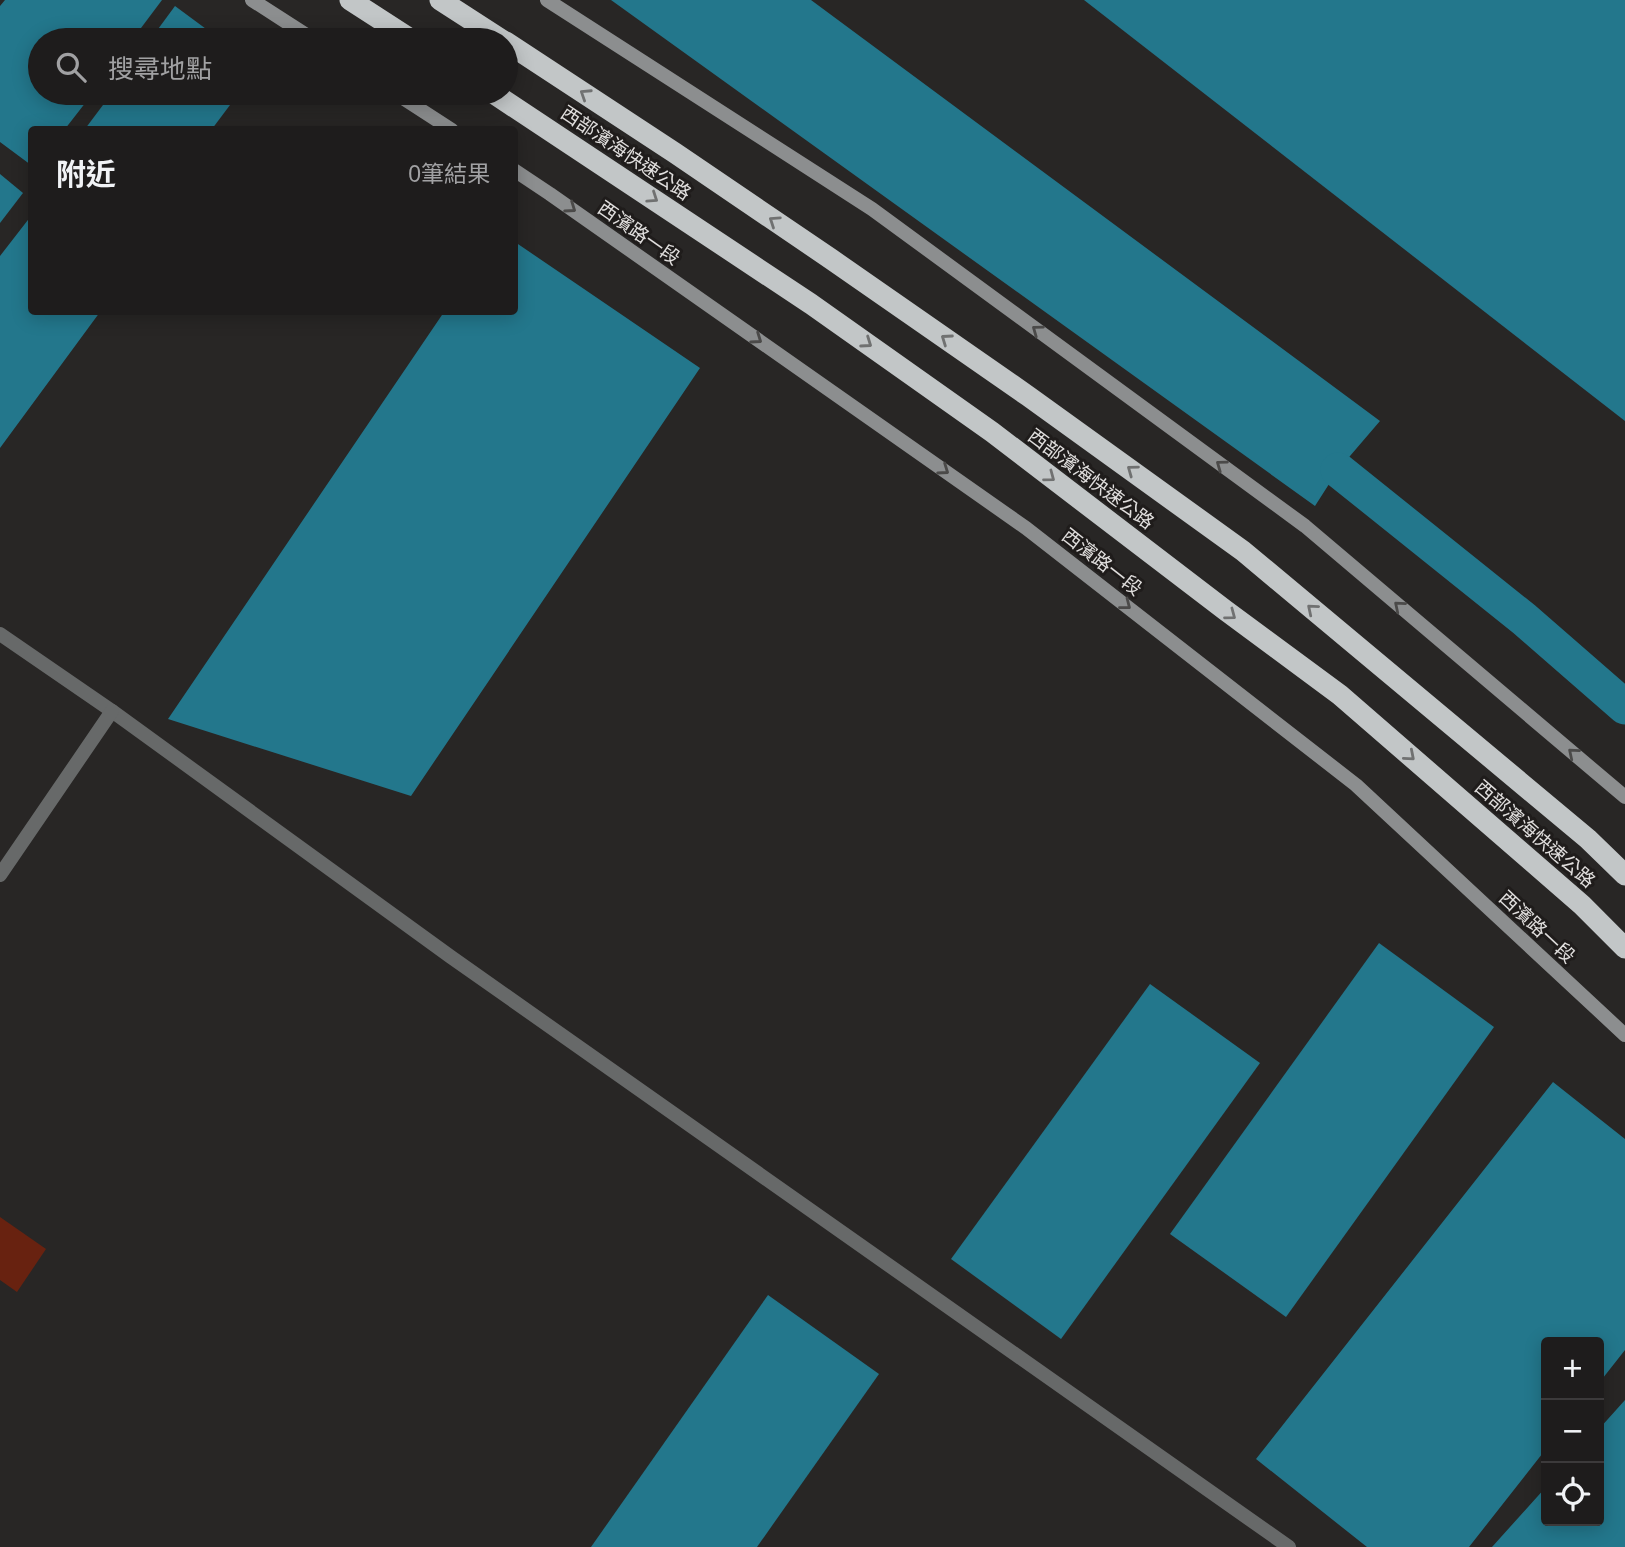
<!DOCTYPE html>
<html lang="zh-TW">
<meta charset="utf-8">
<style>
:root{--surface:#1e1c1c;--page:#262525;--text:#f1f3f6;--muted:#a1a1a3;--line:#3c3a3b}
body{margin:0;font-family:Arial,"Noto Sans TC",sans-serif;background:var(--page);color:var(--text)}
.controls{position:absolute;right:21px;bottom:21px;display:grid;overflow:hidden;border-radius:7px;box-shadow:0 4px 18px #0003}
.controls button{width:63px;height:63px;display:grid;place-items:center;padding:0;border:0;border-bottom:2px solid var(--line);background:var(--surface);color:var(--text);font:35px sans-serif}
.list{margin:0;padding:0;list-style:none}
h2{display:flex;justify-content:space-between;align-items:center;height:91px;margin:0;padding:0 28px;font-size:30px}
h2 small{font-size:23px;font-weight:400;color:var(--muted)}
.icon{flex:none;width:38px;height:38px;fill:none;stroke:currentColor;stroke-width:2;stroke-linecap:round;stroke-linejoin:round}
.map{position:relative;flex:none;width:1625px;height:1547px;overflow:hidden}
.search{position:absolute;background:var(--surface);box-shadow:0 4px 18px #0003;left:28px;top:28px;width:490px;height:77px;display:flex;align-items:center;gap:18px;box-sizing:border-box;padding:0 24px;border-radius:38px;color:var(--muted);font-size:26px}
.panel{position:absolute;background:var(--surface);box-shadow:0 4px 18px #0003;left:28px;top:126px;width:490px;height:189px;border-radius:7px}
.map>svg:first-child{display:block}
.water{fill:#23778c}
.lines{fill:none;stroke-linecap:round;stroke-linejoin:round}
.canal{stroke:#23778c;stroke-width:35}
.building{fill:#682210}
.lane{stroke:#676969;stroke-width:14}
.secondary{stroke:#8c8e8f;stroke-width:14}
.highway{stroke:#c2c6c7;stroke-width:21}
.oneway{stroke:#707171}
.oneway2{stroke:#4b4a49}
.labels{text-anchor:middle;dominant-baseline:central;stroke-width:6;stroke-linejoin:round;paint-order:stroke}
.street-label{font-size:19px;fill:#e1dfde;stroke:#1f1c1b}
</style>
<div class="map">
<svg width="1625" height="1547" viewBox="0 0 1625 1547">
<rect width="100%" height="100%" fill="#282625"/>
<g class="water">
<polygon points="5,0 162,0 132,40 40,40 40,93 93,93 65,129 32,130 31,165 0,142 0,6"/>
<polygon points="611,0 811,0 1380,421 1338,470 1315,506"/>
<polygon points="1084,0 1625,0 1625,421"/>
<polygon points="175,6 221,40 150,40"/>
<polygon points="112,93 239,93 212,129 85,129"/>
<polygon points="0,174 23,193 0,223"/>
<polygon points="31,216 32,312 100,312 0,448 0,256"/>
<polygon points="515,242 700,368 411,796 168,719 444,312 514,312"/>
<polygon points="1379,943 1494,1027 1286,1317 1170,1234"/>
<polygon points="1150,984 1260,1063 1061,1339 951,1259"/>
<polygon points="1553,1082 1625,1139 1625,1350 1599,1383 1599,1342 1546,1342 1546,1449 1469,1547 1367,1547 1256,1459"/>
<polygon points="768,1295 879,1374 757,1547 591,1547"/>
<polygon points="1625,1400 1625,1547 1492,1547 1546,1487 1546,1521 1599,1521 1599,1429"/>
</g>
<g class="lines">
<polyline class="canal" points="1338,470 1524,619 1625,707"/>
</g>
<polygon class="building" points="0,1217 46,1249 17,1292 0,1280"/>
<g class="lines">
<g class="lane">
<polyline points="0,634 112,711 451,957 1289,1547"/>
<polyline points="0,875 112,711"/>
</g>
<g class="secondary">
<polyline points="252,0 314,40"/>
<polyline points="547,0 872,209 1305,526 1625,797"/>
<polyline points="395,93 452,130"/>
<polyline points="514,170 550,194 1026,528 1356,785 1625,1035"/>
</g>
<g class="highway">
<polyline points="350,0 412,40"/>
<polyline points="440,0 502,40"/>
<polyline points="506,42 675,153 831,259 1028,396 1243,551 1588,839 1625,875"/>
<polyline points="493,93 811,304 992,432 1225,610 1340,695 1582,905 1625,948"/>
</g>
</g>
<defs><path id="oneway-chevron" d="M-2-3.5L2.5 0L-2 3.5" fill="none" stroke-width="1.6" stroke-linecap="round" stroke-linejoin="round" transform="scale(1.75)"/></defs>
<g class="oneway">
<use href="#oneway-chevron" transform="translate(585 94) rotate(-147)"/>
<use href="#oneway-chevron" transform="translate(653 198) rotate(34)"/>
<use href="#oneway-chevron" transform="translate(774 221) rotate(-146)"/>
<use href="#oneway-chevron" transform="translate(946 339) rotate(-145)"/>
<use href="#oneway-chevron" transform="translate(867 343) rotate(35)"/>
<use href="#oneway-chevron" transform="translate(1132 470) rotate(-144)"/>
<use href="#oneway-chevron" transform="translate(1050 477) rotate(37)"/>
<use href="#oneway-chevron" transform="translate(1312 609) rotate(-140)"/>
<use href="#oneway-chevron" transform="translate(1231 615) rotate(37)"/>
<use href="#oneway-chevron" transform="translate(1410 756) rotate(41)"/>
</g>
<g class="oneway2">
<use href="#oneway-chevron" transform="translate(571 208) rotate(35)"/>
<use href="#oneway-chevron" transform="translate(1037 330) rotate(-144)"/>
<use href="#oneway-chevron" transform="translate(757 339) rotate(35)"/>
<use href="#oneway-chevron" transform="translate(1221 465) rotate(-144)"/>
<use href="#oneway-chevron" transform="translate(944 470) rotate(35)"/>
<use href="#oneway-chevron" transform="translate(1126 605) rotate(38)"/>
<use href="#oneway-chevron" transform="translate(1399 606) rotate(-140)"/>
<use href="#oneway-chevron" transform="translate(1573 753) rotate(-140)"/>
</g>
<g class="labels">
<g class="street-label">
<text transform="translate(626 153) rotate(34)">西部濱海快速公路</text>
<text transform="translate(639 233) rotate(35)">西濱路一段</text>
<text transform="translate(1091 479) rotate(37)">西部濱海快速公路</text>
<text transform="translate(1102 562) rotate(38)">西濱路一段</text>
<text transform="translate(1535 834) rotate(41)">西部濱海快速公路</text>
<text transform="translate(1537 927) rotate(43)">西濱路一段</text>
</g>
</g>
</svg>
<div class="controls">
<button>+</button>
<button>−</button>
<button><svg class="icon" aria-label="locate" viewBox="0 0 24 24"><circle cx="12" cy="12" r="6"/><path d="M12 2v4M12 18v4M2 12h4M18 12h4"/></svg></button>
</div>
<div class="search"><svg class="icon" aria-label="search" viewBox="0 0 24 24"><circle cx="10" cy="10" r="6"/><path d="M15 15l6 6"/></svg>搜尋地點</div>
<section class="panel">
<h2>附近<small>0筆結果</small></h2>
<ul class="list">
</ul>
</section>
</div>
